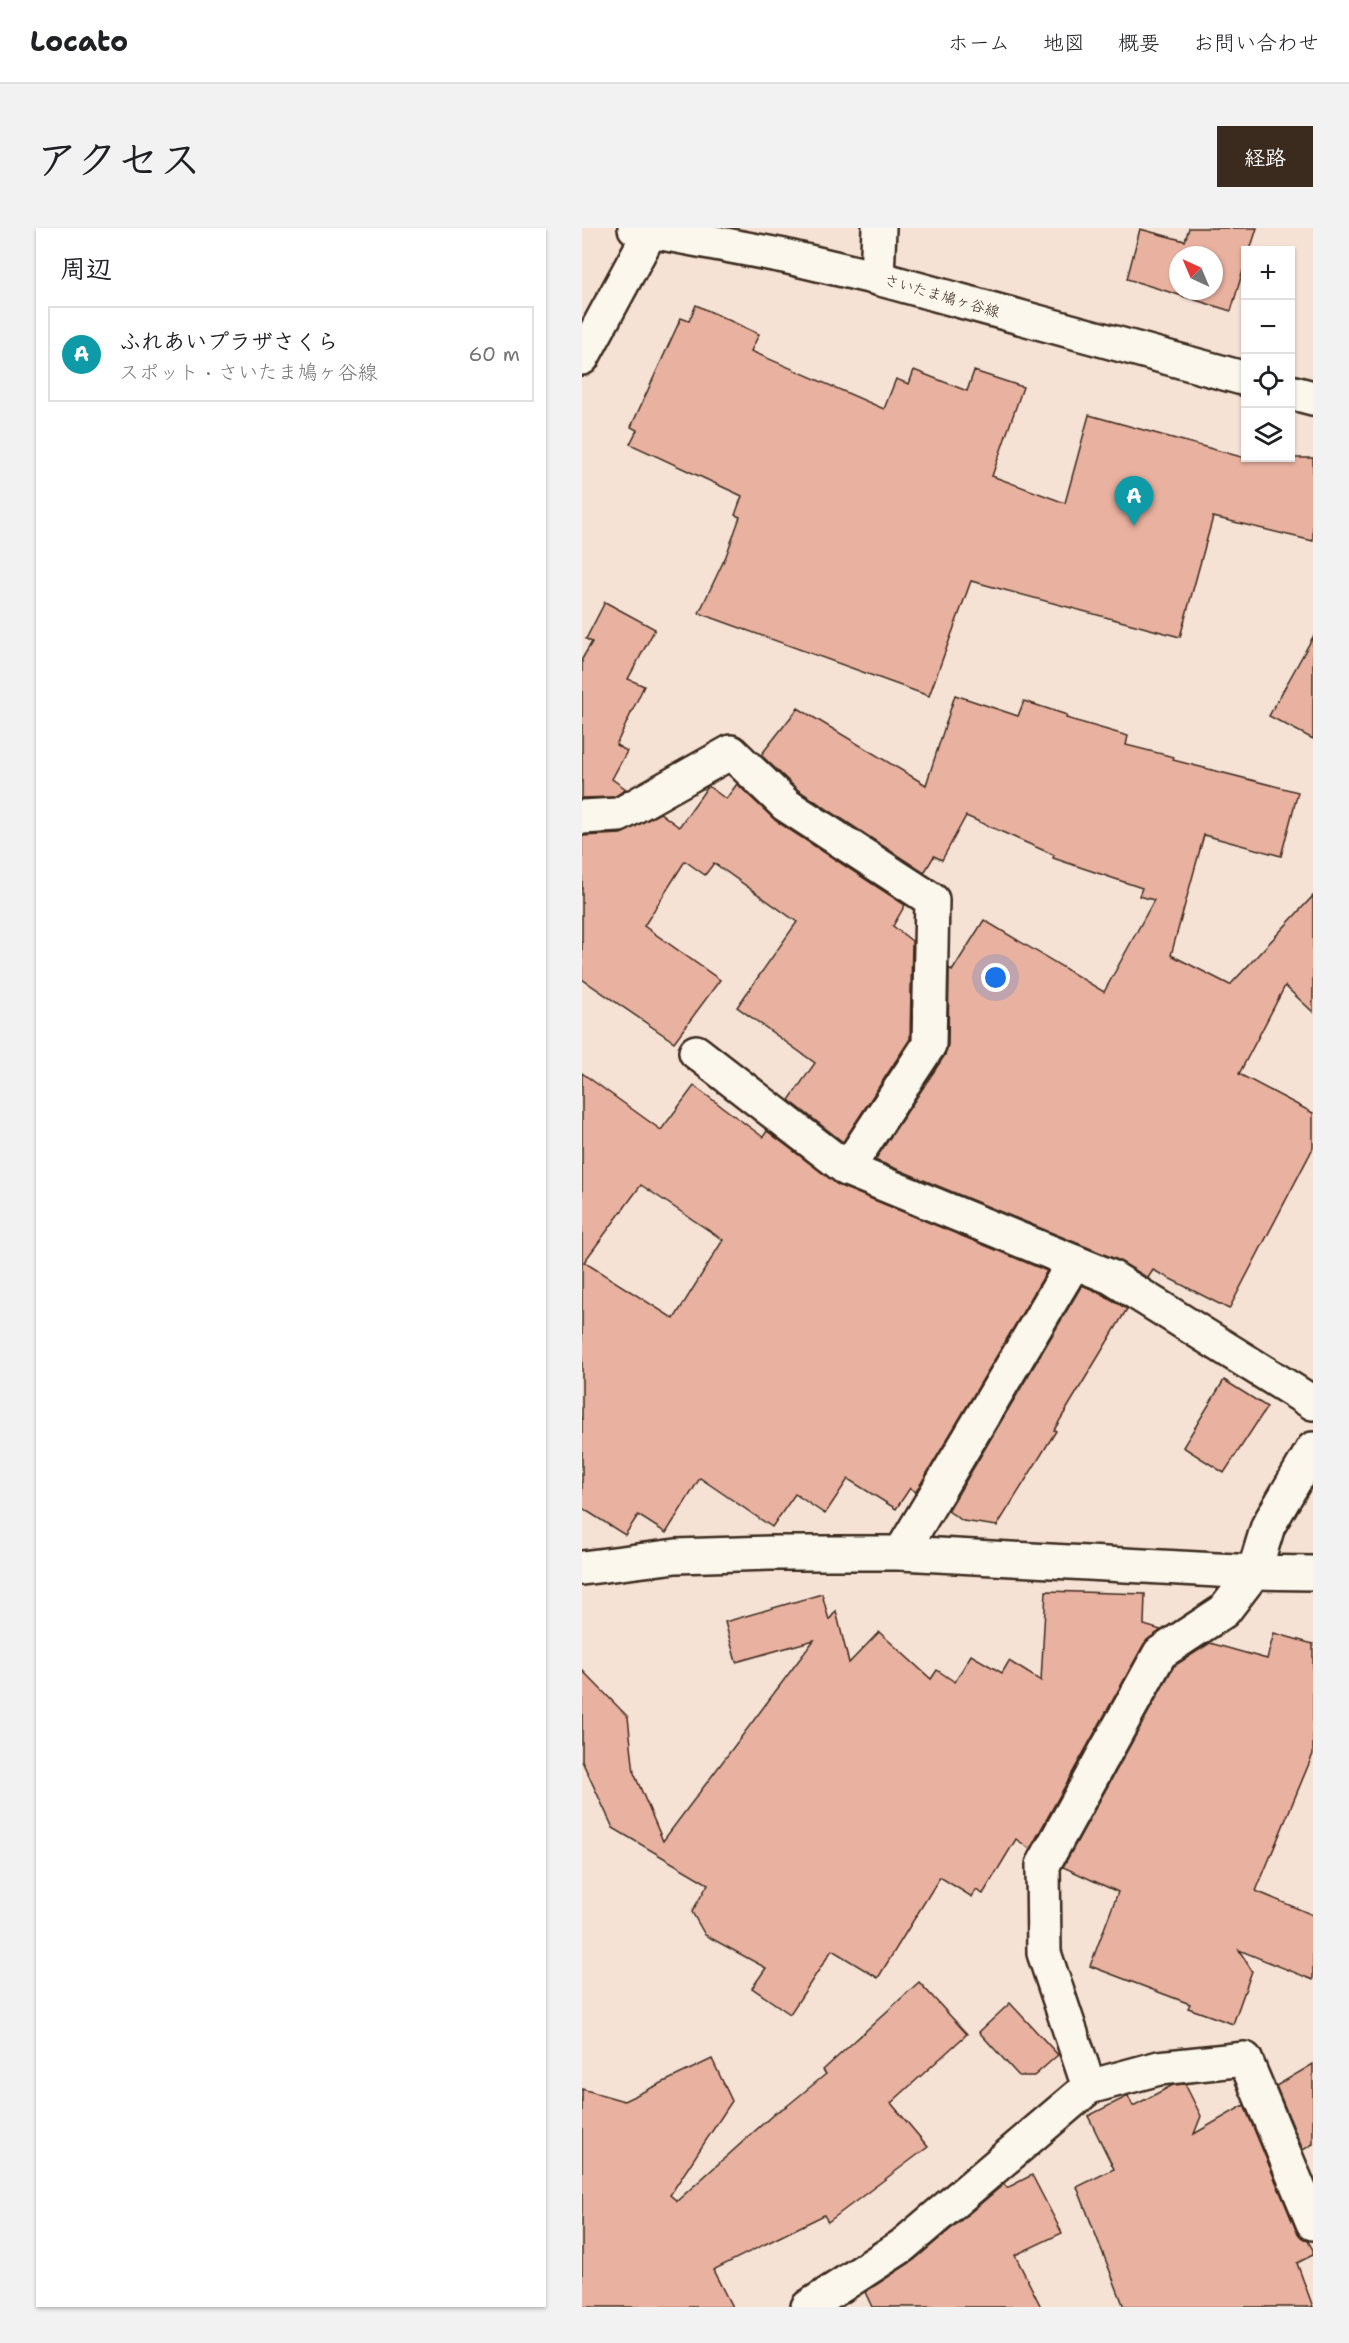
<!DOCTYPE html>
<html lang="ja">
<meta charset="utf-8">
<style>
:root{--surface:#fff;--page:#f2f2f2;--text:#202124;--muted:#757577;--line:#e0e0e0;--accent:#3b2a1e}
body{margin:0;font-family:"Shantell Sans","Klee One",sans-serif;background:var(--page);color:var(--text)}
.controls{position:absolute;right:18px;top:18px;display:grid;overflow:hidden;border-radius:0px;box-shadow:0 2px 4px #0004}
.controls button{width:54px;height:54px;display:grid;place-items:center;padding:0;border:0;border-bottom:2px solid var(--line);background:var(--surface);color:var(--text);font:30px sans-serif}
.compass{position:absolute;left:587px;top:18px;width:54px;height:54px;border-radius:50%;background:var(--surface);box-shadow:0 2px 4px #0004;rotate:316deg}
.you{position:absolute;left:414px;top:750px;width:21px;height:21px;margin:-15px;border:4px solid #fff;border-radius:50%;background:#1a73e8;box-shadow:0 0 0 9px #1a73e833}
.badge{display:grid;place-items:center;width:39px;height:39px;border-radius:50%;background:var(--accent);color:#fff;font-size:20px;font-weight:700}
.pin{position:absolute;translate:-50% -50px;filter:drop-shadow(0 2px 3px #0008)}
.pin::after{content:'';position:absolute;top:32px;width:21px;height:18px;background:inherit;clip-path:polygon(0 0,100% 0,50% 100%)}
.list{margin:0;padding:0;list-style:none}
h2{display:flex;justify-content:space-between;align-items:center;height:78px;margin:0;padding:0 24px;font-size:26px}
h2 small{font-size:20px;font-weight:400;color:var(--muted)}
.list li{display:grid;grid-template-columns:39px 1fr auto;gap:18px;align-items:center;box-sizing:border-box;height:96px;margin:0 12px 12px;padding:0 12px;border:2px solid var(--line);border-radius:0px}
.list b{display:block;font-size:22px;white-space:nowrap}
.list p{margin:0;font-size:20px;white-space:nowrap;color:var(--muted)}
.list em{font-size:20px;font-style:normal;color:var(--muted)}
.icon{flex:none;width:33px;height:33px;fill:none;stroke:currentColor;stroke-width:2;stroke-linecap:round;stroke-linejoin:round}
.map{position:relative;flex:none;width:731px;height:2079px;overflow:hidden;border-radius:0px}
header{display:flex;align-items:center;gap:36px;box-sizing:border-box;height:84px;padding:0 30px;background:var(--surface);border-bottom:2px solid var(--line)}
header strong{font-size:28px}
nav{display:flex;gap:33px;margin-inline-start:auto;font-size:21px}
.intro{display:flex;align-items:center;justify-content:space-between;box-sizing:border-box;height:144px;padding:0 36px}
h1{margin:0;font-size:42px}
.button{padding:15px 27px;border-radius:0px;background:var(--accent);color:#fff;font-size:21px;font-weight:700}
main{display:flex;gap:36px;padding:0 36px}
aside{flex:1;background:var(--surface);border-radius:0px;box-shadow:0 2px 4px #0004}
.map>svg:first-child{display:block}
.building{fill:#e9b19f;stroke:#3b2a1e;stroke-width:1.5;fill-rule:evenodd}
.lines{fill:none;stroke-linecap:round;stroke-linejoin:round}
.minor-casing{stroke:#3b2a1e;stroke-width:38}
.major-casing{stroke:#3b2a1e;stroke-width:38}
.minor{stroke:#fbf7ec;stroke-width:33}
.major{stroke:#fbf7ec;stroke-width:33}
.labels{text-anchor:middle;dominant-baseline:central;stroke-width:4.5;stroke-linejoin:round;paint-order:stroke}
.street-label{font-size:15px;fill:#3b2a1e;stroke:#fbf7ec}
</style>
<header>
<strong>Locato</strong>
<nav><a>ホーム</a><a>地図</a><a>概要</a><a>お問い合わせ</a></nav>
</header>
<div class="intro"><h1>アクセス</h1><a class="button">経路</a></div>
<main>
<aside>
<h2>周辺<small></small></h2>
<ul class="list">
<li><span class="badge" style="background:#0f9aa8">A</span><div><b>ふれあいプラザさくら</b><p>スポット · さいたま鳩ヶ谷線</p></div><em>60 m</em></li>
</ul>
</aside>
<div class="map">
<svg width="731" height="2079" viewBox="0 0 731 2079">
<rect width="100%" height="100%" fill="#f6e2d5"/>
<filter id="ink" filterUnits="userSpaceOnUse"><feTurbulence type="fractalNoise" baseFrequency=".0167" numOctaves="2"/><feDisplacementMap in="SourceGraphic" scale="12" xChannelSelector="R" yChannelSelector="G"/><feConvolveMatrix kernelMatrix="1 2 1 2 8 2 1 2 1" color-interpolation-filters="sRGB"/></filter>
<g filter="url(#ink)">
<g class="building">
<path d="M607 0H675L668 22H663V36L649 83 545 51 558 1 603 13ZM596 27H632V63H596Z"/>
<polygon points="114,77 177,106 169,123 302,181 314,151 327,156 332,142 385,163 392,143 441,159 410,248 483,275 507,187 663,230 731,230 731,313 631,289 598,409 389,353 347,468 117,385 144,328 158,289 153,287 160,268 48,216 55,202 49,199 99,90 107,93"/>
<polygon points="23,374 73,401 46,451 62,458 34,517 45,523 30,551 44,561 32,569 0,570 0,431 10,414 4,411"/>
<polygon points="731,409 731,511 687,488"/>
<polygon points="373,467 436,488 442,473 485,487 484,490 546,508 544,517 592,529 591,532 716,564 699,628 622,607 589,727 648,757 731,668 731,784 703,758 657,846 731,885 731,920 647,1081 571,1042 566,1050 536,1032 293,932 363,827 366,817 367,740 370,743 402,692 522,764 572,672 557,668 560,660 471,630 472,627 384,588 360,632 352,628 342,645 216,562 179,527 216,480 344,557"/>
<polygon points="155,556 194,593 323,677 311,698 330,713 328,811 261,914 207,872 233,835 155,779 215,694 132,635 123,647 103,633 62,698 138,752 92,814 0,751 0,608 39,606 78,585 97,599 126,558 144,571"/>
<path d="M0 845 79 902 112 858 181 909 185 903 258 958 465 1043 334 1264 328 1260 314 1281 266 1251 243 1286 213 1266 190 1299 118 1250 84 1305 56 1287 43 1307 0 1280ZM59 957 141 1012 92 1091 2 1034Z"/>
<polygon points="500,1057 520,1066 545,1081 472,1202 474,1203 415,1298 381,1293 366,1283"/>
<polygon points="642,1152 685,1179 642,1245 601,1219"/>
<polygon points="464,1363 563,1366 562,1397 579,1402 562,1416 448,1621 434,1611 401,1666 394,1662 390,1669 358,1649 296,1750 250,1722 208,1786 170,1760 184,1740 123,1707 110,1684 126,1656 31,1600 0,1533 0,1442 46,1489 52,1545 81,1613 232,1412 154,1434 143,1394 240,1366 247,1392 254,1383 267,1435 297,1404 349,1451 355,1442 373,1454 389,1427 420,1445 427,1433 459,1453"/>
<polygon points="692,1405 731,1416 731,1526 674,1663 731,1687 731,1752 657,1722 670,1743 651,1796 606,1780 608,1776 508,1738 536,1664 481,1639 592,1438 628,1415 685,1431"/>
<polygon points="337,1754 385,1806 309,1875 346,1919 246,1994 242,1987 131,2042 150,2079 0,2079 0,1861 42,1873 130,1831 150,1873 88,1967 95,1973 194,1884 205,1878 244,1846 241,1842"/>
<polygon points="428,1775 476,1827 452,1848 437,1848 397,1804"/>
<polygon points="731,1836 731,1916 721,1922 694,1858"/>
<polygon points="603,1856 619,1888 612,1906 662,1877 714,2002 719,2009 726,2013 731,2022 731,2027 715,2035 731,2079 542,2079 495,1959 532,1941 506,1888 546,1868 551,1878 591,1857"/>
<polygon points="450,1947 480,2005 433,2027 459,2079 290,2079 283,2064 332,2032 422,1956 425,1960"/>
</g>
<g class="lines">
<defs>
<g id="minor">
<polyline points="295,50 297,0"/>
<polyline points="0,130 68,4"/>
<polyline points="0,589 37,587 149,524 204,577 350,672 347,817 265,941"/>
<polyline points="114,824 265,941 529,1049 731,1175"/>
<polyline points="319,1325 492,1034"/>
<polyline points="0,1340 94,1328 188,1325 319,1325 672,1344 731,1345"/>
<polyline points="507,1859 462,1725 461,1637 578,1425 642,1383 672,1344 686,1298 731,1221"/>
<polyline points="226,2079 320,2018 507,1859 577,1840 663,1831 731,1995"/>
</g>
<g id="major">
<polyline points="53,0 202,28 295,50 664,151"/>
<polyline points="708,164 731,170"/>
</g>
</defs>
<use href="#minor" class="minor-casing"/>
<use href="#major" class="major-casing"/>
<use href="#minor" class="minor"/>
<use href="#major" class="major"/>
</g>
</g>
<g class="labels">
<g class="street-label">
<text transform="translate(360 68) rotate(16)">さいたま鳩ヶ谷線</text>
</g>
</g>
</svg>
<div class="controls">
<button>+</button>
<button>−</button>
<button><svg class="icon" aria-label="locate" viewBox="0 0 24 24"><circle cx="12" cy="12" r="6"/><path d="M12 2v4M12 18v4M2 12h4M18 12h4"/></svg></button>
<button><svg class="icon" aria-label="layers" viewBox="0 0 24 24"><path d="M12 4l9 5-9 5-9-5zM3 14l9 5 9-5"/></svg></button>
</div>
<svg class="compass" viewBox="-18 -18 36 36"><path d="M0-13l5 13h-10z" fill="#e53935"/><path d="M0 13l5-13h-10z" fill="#757577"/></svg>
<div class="you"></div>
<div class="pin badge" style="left:552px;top:298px;background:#0f9aa8">A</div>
</div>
</main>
